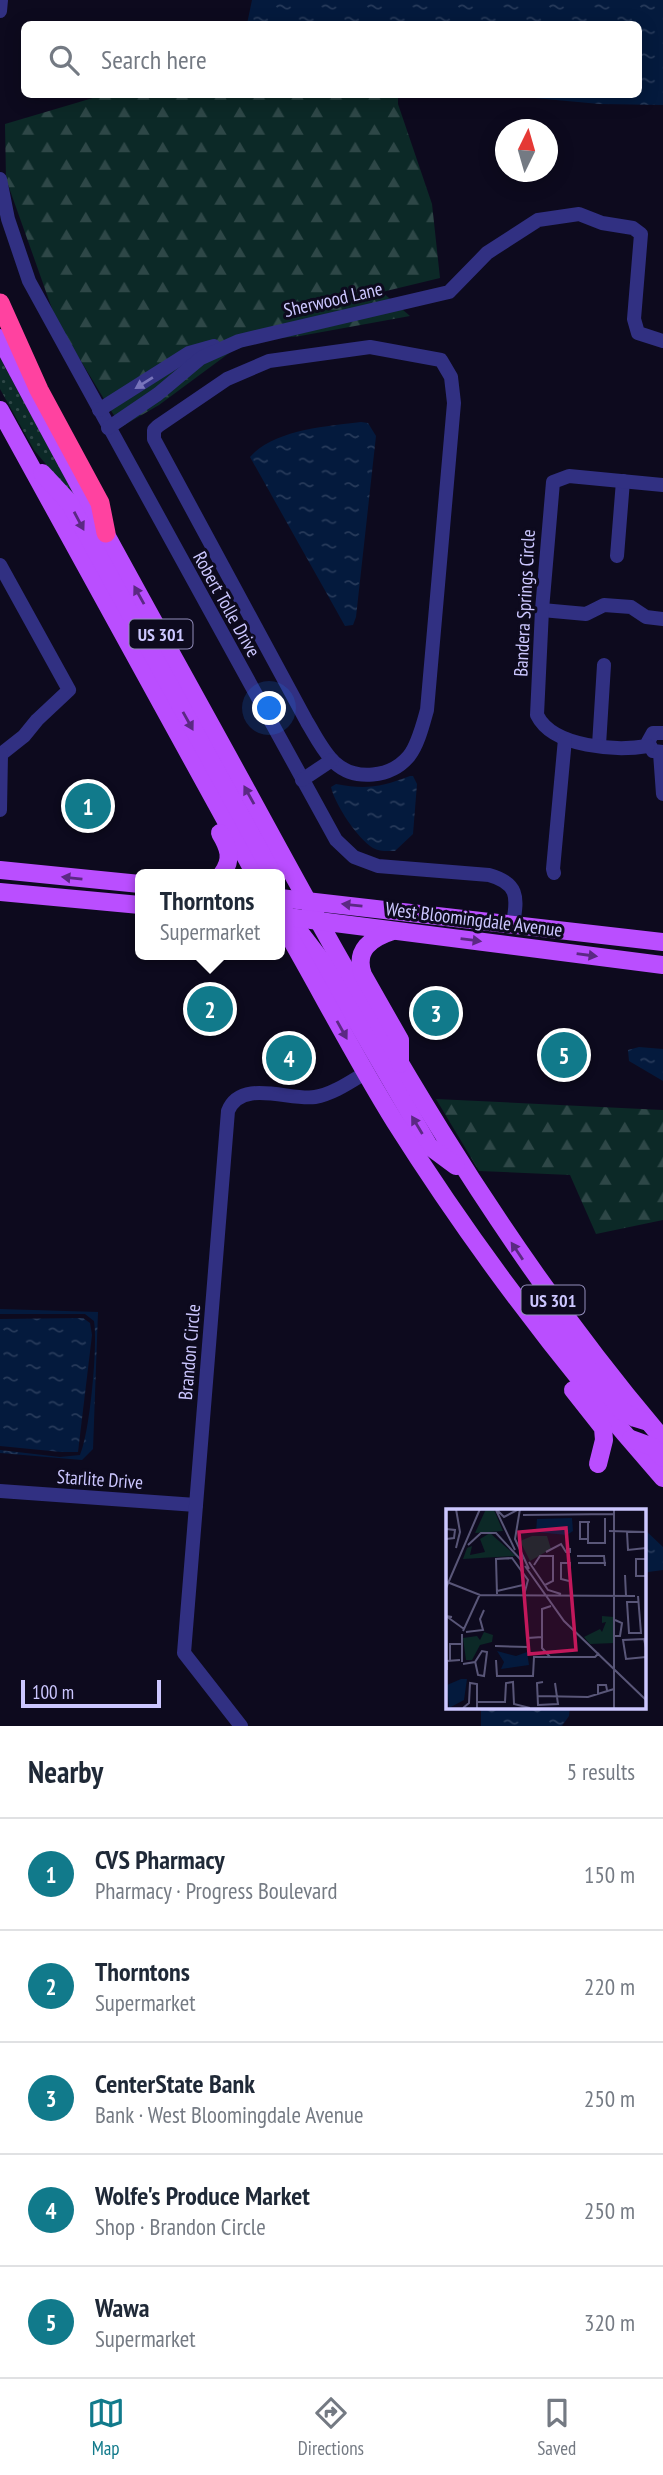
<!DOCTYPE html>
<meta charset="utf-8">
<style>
:root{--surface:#fff;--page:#f2f2f3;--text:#1f2937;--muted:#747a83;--line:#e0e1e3;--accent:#117a8b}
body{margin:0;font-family:"PT Sans Narrow",sans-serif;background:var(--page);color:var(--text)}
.compass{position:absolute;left:495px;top:119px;width:63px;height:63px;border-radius:50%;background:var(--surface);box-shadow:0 4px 18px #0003;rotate:5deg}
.scale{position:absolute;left:21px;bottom:18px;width:140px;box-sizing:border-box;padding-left:7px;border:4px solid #ccc7ff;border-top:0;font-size:19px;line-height:24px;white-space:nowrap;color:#ccc7ff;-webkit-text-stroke:5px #0d0a1e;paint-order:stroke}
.you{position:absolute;left:270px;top:709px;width:24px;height:24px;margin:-18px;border:5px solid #fff;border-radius:50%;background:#1a73e8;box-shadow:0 0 0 10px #1a73e833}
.badge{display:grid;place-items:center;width:46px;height:46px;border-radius:50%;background:var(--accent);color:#fff;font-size:23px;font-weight:700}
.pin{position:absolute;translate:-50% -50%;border:4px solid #fff;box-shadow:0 2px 7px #0006}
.popup{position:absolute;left:135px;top:869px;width:150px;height:91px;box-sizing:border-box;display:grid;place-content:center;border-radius:10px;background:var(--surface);filter:drop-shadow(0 2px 5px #0005);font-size:23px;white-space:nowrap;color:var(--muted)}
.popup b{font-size:26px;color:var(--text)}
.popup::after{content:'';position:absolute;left:50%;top:100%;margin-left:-14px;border:14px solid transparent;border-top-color:var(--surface)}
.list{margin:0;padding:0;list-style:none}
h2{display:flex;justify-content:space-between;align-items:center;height:91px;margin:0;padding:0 28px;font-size:30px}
h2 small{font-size:23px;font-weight:400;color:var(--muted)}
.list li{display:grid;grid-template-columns:46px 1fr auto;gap:21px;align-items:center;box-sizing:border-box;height:112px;padding:0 28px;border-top:2px solid var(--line)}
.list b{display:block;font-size:26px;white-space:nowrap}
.list p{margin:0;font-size:23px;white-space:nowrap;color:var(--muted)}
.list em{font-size:23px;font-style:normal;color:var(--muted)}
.icon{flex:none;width:38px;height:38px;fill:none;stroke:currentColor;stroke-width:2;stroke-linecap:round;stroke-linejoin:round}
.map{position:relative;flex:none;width:663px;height:1726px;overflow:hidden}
.search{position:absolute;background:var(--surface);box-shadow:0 4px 18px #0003;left:21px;right:21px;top:21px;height:77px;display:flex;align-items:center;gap:18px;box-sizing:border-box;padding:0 24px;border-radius:10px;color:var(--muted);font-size:26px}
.sheet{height:651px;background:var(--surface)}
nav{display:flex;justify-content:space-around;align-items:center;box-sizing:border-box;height:98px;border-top:2px solid var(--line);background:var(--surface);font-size:19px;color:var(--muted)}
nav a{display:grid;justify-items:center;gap:4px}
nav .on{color:var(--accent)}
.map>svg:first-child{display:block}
.grass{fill:url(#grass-dots)}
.forest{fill:url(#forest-firs)}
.water{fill:url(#water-ripples)}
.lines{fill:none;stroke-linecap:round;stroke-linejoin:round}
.minor{stroke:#313082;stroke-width:14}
.major{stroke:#ba4eff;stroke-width:18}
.highway{stroke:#ff42a0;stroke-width:19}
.oneway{fill:#7774ba}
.oneway2{fill:#5b2983}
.labels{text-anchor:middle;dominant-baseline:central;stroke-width:6;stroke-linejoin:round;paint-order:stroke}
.shield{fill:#0d0a1e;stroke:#938ebc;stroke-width:2}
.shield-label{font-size:18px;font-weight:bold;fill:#ccc7ff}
.street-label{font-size:19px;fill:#ccc7ff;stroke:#0d0a1e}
.inset-road{fill:none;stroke:#595678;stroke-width:2}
.view{fill:#c2185b;fill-opacity:0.15;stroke:#c2185b;stroke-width:3.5}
.inset-edge{fill:none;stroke:#ccc7ff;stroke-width:3.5}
</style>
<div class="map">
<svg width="663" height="1726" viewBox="0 0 663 1726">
<defs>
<pattern id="grass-dots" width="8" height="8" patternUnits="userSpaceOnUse" patternTransform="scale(1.75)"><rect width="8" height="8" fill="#0c2927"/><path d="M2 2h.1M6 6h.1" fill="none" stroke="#2e4747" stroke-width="1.8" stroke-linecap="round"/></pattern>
<pattern id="forest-firs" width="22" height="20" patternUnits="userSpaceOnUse" patternTransform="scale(1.75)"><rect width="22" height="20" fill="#0c2927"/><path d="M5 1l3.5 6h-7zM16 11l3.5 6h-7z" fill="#2e4747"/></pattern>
<pattern id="water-ripples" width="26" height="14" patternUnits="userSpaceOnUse" patternTransform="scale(1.75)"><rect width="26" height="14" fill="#041a3d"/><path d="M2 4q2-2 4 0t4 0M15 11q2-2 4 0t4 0" fill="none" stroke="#273a5a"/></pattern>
</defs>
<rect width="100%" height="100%" fill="#0d0a1e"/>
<polygon class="grass" points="0,358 76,497 75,499 34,450 0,389"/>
<g class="forest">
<polygon points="103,95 398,95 398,104 432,204 440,278 382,292 410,316 300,336 262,340 232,351 159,405 121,427 56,320 6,179 5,124"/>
<polygon points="436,1099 663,1110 663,1220 596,1234 570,1175 479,1171"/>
</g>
<g class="water">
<polygon points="252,0 663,0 663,105 599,104 504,95 638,94 638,24 247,24"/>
<path d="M361 422 368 423 376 436 356 617 353 625 345 626 250 457C273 430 327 426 361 422Z"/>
<path d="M410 776H413L417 784 413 834 395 851C389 851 379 852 373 848 358 839 335 805 331 787L336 784C366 790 381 787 410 776Z"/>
<polygon points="639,1047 663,1049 663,1081 629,1061 628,1050"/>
<path d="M0 1309 98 1312 93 1449 82 1460 0 1453V1450L60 1457 80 1455C90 1433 98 1345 94 1321L85 1314H0Z"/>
<polygon points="83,1318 90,1323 92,1335 78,1452 61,1452 0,1446 0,1319"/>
<polygon points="644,1529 663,1547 663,1570 648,1572 644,1578"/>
<polygon points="481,1707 570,1707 569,1716 562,1726 481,1726"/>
</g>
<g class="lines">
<g class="minor">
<polyline points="0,11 1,0"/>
<path d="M0 179 8 219 29 281 336 840 354 857 378 866 489 875C518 883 518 897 513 923"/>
<path d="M370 347 441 360 451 377 454 403 427 710C423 724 418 745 409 756 391 778 355 781 335 763 323 752 315 735 307 722L154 439V430L158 426 227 379 269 361Z"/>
<polyline points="99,410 189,353 214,346"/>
<polyline points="108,428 158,394 201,358 239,341 449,292 487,253 538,220 579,214 602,223 633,228 641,234 634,319 638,333 663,341"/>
<polyline points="617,556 623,481"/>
<polyline points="0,565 69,690 37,720 24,736 0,755"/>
<polyline points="542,610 586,614 604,605 631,607 646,617 663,619"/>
<polyline points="663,733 653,733 648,742 653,751 663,752"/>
<polyline points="599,745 604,665"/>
<path d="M648 746C617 751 553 748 537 715L542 610 553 482 569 476 663 485"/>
<polyline points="660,753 663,794"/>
<polyline points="302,780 332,760"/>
<polyline points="0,810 1,754"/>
<polyline points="554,873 553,869 565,739"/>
<polyline points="0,1491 196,1505"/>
<path d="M241 1726 184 1653 228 1111C241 1078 290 1101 315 1097 333 1094 350 1082 365 1073"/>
</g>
<g class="major">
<path d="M0 338C81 492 167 645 251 798 374 1024 495 1242 663 1439"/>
<polyline points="0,410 255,874"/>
<polyline points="42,473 69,502 273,874"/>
<path d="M220 833C229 848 233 859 222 874"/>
<polyline points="0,870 140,884"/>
<polyline points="0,892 140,905"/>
<polyline points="280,898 663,942"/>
<polyline points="285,913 321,960 429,1146 456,1166"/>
<polyline points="280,916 663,965"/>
<path d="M280 920C319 987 354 1056 395 1122 474 1247 565 1367 663 1478"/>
<path d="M393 931C371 938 354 950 363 975L400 1040V1064"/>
<polyline points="548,1319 622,1411 635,1418 648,1422"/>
<polyline points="573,1390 603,1428 604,1440 598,1464"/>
<polyline points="631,1439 653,1447 663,1458"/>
</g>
<polyline class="highway" points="0,303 39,390 100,503 106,533"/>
</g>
<defs><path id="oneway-solid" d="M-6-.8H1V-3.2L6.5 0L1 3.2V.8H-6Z" transform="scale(1.75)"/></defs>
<use class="oneway" href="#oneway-solid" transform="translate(144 383) rotate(148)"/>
<g class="oneway2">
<use href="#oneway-solid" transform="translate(79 521) rotate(62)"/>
<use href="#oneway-solid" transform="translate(139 595) rotate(-119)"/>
<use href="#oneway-solid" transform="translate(188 721) rotate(61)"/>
<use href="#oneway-solid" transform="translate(249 795) rotate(-119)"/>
<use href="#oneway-solid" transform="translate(72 878) rotate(-174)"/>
<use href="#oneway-solid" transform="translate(352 905) rotate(-174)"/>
<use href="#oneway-solid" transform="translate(471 940) rotate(7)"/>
<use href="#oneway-solid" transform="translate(587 955) rotate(8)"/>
<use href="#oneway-solid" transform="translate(342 1030) rotate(61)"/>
<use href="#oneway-solid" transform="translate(417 1125) rotate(-121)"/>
<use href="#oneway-solid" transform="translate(517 1251) rotate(-124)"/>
</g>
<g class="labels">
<g class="shield">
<rect x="129.5" y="619.5" width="63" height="29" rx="5"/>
<rect x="521.5" y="1285.5" width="63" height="29" rx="5"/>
</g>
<g class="shield-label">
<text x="161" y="634">US 301</text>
<text x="553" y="1300">US 301</text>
</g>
<g class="street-label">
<text transform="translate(333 299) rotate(-13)">Sherwood Lane</text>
<text transform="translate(524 603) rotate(-87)">Bandera Springs Circle</text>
<text transform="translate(227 604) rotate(61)">Robert Tolle Drive</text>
<text transform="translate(474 919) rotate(7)">West Bloomingdale Avenue</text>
<text transform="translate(189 1352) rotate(-85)">Brandon Circle</text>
<text transform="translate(100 1479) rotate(4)">Starlite Drive</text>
</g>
</g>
<g transform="translate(446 1509)">
<rect width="200" height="200" fill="#0d0a1e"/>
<path d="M40 0 48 1 57 22 29 24ZM44 24 70 47 17 50 21 39 26 37 24 46 39 43 34 30ZM86 27H101L105 40 84 52 74 32ZM156 107 168 108 169 134 144 135 138 128 154 120 156 123 160 113 156 114Z" fill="#0c2927"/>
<path d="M38 123 47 126 46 133 34 136 26 151H20L17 129 31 127 34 131Z" fill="#0c2927"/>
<path d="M126 9 127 22 121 26 90 23 91 10ZM81 143 83 156 55 160 58 153 51 142 70 147ZM15 170H21L18 191 3 199 1 176Z" fill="#041a3d"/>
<path class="inset-road" d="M50 0 58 8 73 0M74 0 69 30 83 60M50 1 69 41M77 6 168 5M142 13V34H159V9M0 20 9 21 8 29 0 30M163 22 200 23M181 23 182 41 200 39M142 30H134V13H144M22 36 35 24H50L75 51M10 39 14 23 10 0M100 43 115 35 120 43H124V39M131 47H158L159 57M200 50H190V67H200M83 53 102 81 115 85M132 54H160M88 56 94 47H107V72L99 76M79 57 118 112 200 191M179 66 180 87M123 72 115 70V54H124V71M1 73 34 86 189 87M0 79 34 0M51 82 77 76M51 85 50 50 66 49 82 71 78 86M192 87 195 124H183L181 93H192M6 108 0 107 18 120M169 111 176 114 174 127H169M17 122 34 85M20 123 37 121 34 110 38 101M49 137 82 138V129L96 128M200 139 198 130 177 131 180 150 200 148M104 148 96 139V100L105 97M4 151V135H15M50 151 51 167H87L88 148H149L153 144M16 153V125M17 155 29 153 36 142 41 143 38 167 32 166 29 152M1 161V152L14 151M97 173 91 174 92 196 112 195 109 174M152 185V176H160L161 181M91 187 142 188 168 180M31 193H60M59 193 60 174 67 173 68 195 84 199M17 199 23 194 24 174 31 175V199M168 199V0"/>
<path class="view" d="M120 19 130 141 83 145 73 23Z"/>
<rect width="200" height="200" class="inset-edge"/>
</g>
</svg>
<svg class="compass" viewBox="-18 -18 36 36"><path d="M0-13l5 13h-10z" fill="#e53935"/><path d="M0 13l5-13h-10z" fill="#747a83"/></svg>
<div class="scale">100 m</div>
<div class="you"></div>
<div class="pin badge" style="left:88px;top:806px">1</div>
<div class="pin badge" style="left:210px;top:1009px">2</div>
<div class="popup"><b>Thorntons</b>Supermarket</div>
<div class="pin badge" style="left:436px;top:1013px">3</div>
<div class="pin badge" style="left:289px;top:1058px">4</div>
<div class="pin badge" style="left:564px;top:1055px">5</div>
<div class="search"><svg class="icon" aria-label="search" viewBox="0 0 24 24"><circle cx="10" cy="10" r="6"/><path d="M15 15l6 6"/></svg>Search here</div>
</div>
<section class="sheet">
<h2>Nearby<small>5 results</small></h2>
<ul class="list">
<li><span class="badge">1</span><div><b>CVS Pharmacy</b><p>Pharmacy · Progress Boulevard</p></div><em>150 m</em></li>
<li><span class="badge">2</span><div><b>Thorntons</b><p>Supermarket</p></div><em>220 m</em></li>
<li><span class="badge">3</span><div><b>CenterState Bank</b><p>Bank · West Bloomingdale Avenue</p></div><em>250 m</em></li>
<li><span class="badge">4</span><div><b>Wolfe's Produce Market</b><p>Shop · Brandon Circle</p></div><em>250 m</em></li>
<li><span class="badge">5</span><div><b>Wawa</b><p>Supermarket</p></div><em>320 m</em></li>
</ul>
</section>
<nav>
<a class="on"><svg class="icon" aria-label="map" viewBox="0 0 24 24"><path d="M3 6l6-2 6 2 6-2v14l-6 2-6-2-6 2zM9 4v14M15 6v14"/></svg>Map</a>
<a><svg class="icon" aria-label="directions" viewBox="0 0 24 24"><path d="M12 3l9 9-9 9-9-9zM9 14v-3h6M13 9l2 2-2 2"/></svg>Directions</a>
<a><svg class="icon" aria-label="saved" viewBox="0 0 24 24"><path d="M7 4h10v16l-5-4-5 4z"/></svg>Saved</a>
</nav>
